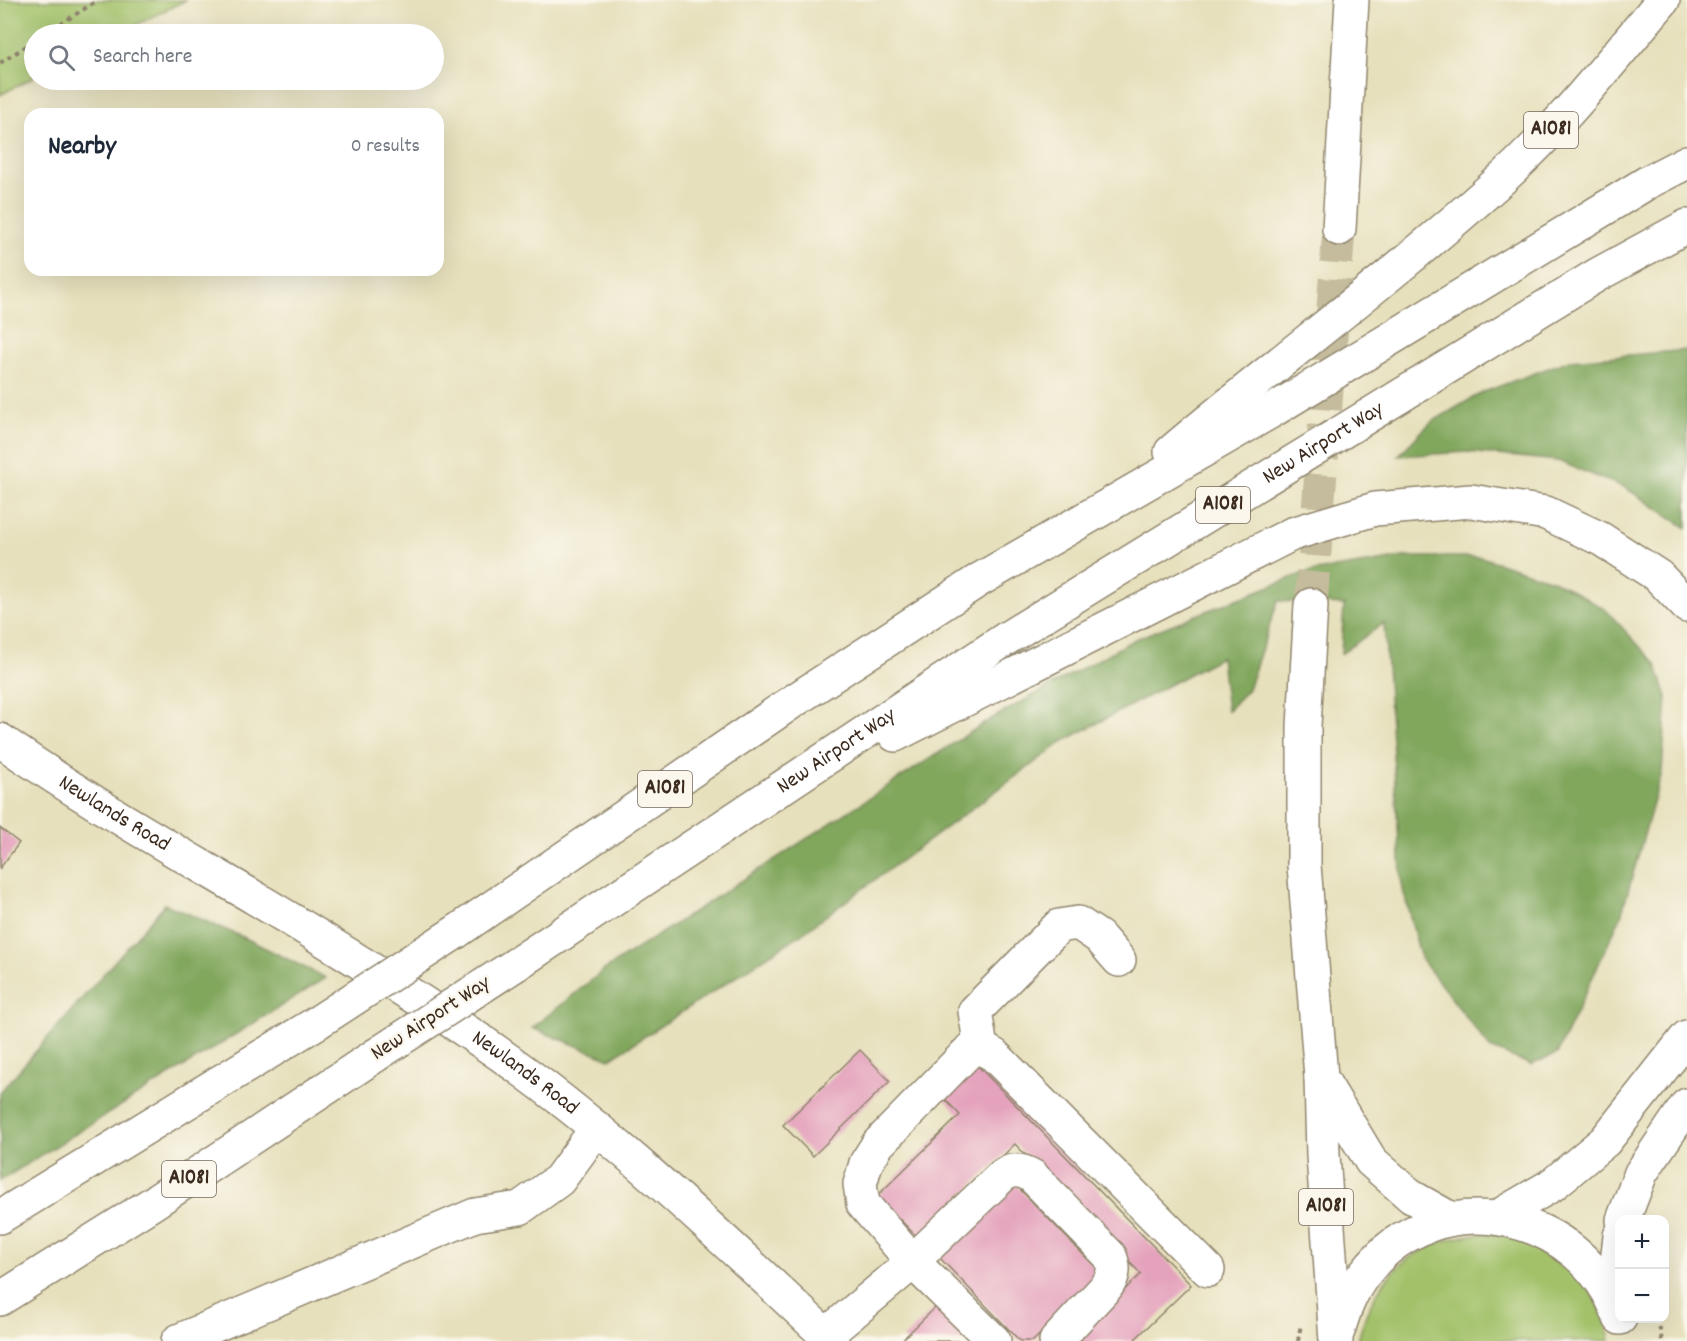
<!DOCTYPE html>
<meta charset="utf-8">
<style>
:root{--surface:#fff;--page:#f6f6f7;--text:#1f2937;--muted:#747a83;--line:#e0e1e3}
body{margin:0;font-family:Dekko,sans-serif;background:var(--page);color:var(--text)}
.controls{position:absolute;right:18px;bottom:18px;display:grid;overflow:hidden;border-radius:12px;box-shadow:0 6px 24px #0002}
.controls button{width:54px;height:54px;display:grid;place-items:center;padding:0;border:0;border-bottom:2px solid var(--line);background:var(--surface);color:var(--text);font:30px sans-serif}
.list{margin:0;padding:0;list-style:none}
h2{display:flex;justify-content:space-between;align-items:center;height:78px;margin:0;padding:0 24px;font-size:26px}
h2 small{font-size:20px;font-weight:400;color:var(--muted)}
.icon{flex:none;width:33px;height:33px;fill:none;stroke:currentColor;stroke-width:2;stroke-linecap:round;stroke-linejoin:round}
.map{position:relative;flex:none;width:1687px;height:1341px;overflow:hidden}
.search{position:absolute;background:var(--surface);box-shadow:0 6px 24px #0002;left:24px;top:24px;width:420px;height:66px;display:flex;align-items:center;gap:15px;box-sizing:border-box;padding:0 21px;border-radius:33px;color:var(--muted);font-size:22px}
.panel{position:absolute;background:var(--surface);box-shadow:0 6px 24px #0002;left:24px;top:108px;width:420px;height:168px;border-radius:18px}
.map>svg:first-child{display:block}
.green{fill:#a2c169;stroke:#6e7644;stroke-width:1.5}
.forest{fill:#81a75d;stroke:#5e683e;stroke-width:1.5}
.building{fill:#e4a2bc}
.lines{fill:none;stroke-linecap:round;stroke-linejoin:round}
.major-tunnel{stroke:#c4bc9c;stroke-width:33;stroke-dasharray:33 16;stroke-linecap:butt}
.minor-casing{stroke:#90856d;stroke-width:36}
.major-casing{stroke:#90856d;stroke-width:36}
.highway-casing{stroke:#90856d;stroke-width:36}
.path{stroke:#90856d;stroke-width:4;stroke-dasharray:4.5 4.5;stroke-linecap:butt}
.minor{stroke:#fff;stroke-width:33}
.major{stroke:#fff;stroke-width:33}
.highway{stroke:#fff;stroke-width:33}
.highway-bridge-casing{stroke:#90856d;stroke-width:36;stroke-linecap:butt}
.highway-bridge{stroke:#fff;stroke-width:33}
.labels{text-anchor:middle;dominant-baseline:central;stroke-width:5;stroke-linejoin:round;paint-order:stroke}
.shield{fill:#fbf7ec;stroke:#75685c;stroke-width:1.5}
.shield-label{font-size:21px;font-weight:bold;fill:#3b2a1e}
.street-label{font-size:22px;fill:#3b2a1e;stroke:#fbf7ec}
</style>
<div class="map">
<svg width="1687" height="1341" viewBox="0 0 1687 1341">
<rect width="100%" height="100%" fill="#fbf7ec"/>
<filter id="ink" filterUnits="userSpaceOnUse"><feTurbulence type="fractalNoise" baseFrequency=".0167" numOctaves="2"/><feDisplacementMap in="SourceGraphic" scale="12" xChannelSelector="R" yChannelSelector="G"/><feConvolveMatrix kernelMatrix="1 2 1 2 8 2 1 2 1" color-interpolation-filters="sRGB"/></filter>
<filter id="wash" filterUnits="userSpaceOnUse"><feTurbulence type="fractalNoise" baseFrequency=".008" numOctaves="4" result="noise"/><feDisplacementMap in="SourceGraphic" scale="24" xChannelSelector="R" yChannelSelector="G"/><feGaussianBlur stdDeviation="1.35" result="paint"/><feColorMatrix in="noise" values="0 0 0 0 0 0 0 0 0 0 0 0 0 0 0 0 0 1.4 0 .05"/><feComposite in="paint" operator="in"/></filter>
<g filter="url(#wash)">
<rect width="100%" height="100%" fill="#e6e0bc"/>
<g class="green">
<polygon points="0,0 186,0 118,34 34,34 34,77 0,95"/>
<path d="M1490 1233C1505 1235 1522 1237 1536 1244 1573 1262 1605 1300 1610 1341H1358C1374 1271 1420 1237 1490 1233Z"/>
</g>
<g class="forest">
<polygon points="1687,350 1687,528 1626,488 1558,461 1469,452 1398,456 1430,423 1481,393 1570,360"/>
<polygon points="1404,557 1481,557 1555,581 1605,609 1656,664 1667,697 1662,772 1621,916 1557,1054 1531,1065 1490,1048 1421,959 1402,886 1384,623 1341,654 1344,605 1278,601 1248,689 1227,711 1221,657 1064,741 797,937 610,1059 532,1028 604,970 991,719 1135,639 1304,573"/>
<polygon points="165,904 245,938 326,978 0,1181 0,1092"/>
</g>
<g id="blocks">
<g class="building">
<polygon points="0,828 19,843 0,868"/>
<polygon points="860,1050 890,1081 813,1156 783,1125"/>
<polygon points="975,1063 1191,1285 1133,1341 1072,1341 1141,1274 1015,1144 918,1238 877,1196 960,1115 941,1095"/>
<polygon points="1013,1182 1102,1274 1033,1341 1020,1341 937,1255"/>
<polygon points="941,1302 979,1341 905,1341 903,1339"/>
</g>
</g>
</g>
<g filter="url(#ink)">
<use href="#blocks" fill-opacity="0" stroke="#90856d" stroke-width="1.5"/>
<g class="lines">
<polyline class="major-tunnel" points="1311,605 1339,229"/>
<defs>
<g id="minor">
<path id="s1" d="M0 740C82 798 169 847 255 898 331 943 405 990 478 1039 607 1126 719 1236 832 1341"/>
<polyline points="981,1048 975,1011 1059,926 1078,923 1099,937 1119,960"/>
<path d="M826 1335 901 1272 1002 1176C1013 1168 1021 1170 1032 1176L1110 1256C1115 1268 1114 1275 1107 1286L1056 1341"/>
<polyline points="178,1341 475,1215 520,1208 559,1180 597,1128"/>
<polyline points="994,1341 912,1261 863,1204 860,1184 866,1163 878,1144 970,1050 981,1048 994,1055 1208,1270"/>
</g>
<g id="major">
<polyline points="1339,229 1352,0"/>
<polyline points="1311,605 1304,726 1304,865 1321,1077 1323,1155 1336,1341"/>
<polyline points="1321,1078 1371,1161 1412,1197 1451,1219"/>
<path d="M1338 1331C1344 1311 1351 1291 1365 1273 1436 1179 1583 1210 1620 1318"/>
</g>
<g id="highway">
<path d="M1171 452C1281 359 1398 273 1505 176 1563 123 1612 60 1663 0"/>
<polyline points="895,735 1292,534 1375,509 1471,501 1546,513 1601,539 1658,576 1687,606"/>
<polyline points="456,932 792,702 979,580 1270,412 1648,182 1687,162"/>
<path id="s2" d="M515 965 1007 638 1597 275 1687 226"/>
<polyline points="0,1217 318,1022"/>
<polyline points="1497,1217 1552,1185 1605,1141 1687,1037"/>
<polyline points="1623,1220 1641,1173 1687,1105"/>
<polyline points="0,1299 153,1203 376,1055"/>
<polyline points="1613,1299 1620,1236"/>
</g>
</defs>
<use href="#minor" class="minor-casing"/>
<use href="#major" class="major-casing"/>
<use href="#highway" class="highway-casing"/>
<g class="path">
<polyline points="45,34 98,0"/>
<polyline points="0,63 34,41"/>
<polyline points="1658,1318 1662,1341"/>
<polyline points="1298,1341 1301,1324"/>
</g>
<use href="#minor" class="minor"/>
<use href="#major" class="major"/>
<use href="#highway" class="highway"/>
<defs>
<g id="highway-bridge">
<polyline points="318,1022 456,932"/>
<polyline points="376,1055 515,965"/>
</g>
</defs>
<use href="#highway-bridge" class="highway-bridge-casing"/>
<use href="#highway-bridge" class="highway-bridge"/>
</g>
</g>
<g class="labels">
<g class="shield">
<rect x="1524" y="112" width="54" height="36" rx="4.5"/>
<rect x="1196" y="487" width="54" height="36" rx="4.5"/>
<rect x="638" y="771" width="54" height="36" rx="4.5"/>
<rect x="162" y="1161" width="54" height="36" rx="4.5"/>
<rect x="1299" y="1189" width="54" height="36" rx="4.5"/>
</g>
<g class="shield-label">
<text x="1551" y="130">A1081</text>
<text x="1223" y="505">A1081</text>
<text x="665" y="789">A1081</text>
<text x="189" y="1179">A1081</text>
<text x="1326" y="1207">A1081</text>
</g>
<g class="street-label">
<text stroke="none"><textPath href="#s2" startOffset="962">New Airport Way</textPath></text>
<text stroke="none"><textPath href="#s2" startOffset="386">New Airport Way</textPath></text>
<text stroke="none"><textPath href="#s1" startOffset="136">Newlands Road</textPath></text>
<text transform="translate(431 1019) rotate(-33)">New Airport Way</text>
<text stroke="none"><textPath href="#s1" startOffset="622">Newlands Road</textPath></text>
</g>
</g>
</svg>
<div class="controls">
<button>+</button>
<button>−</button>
</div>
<div class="search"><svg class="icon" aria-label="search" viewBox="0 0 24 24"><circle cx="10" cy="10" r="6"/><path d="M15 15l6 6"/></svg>Search here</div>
<section class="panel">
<h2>Nearby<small>0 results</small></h2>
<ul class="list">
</ul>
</section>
</div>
